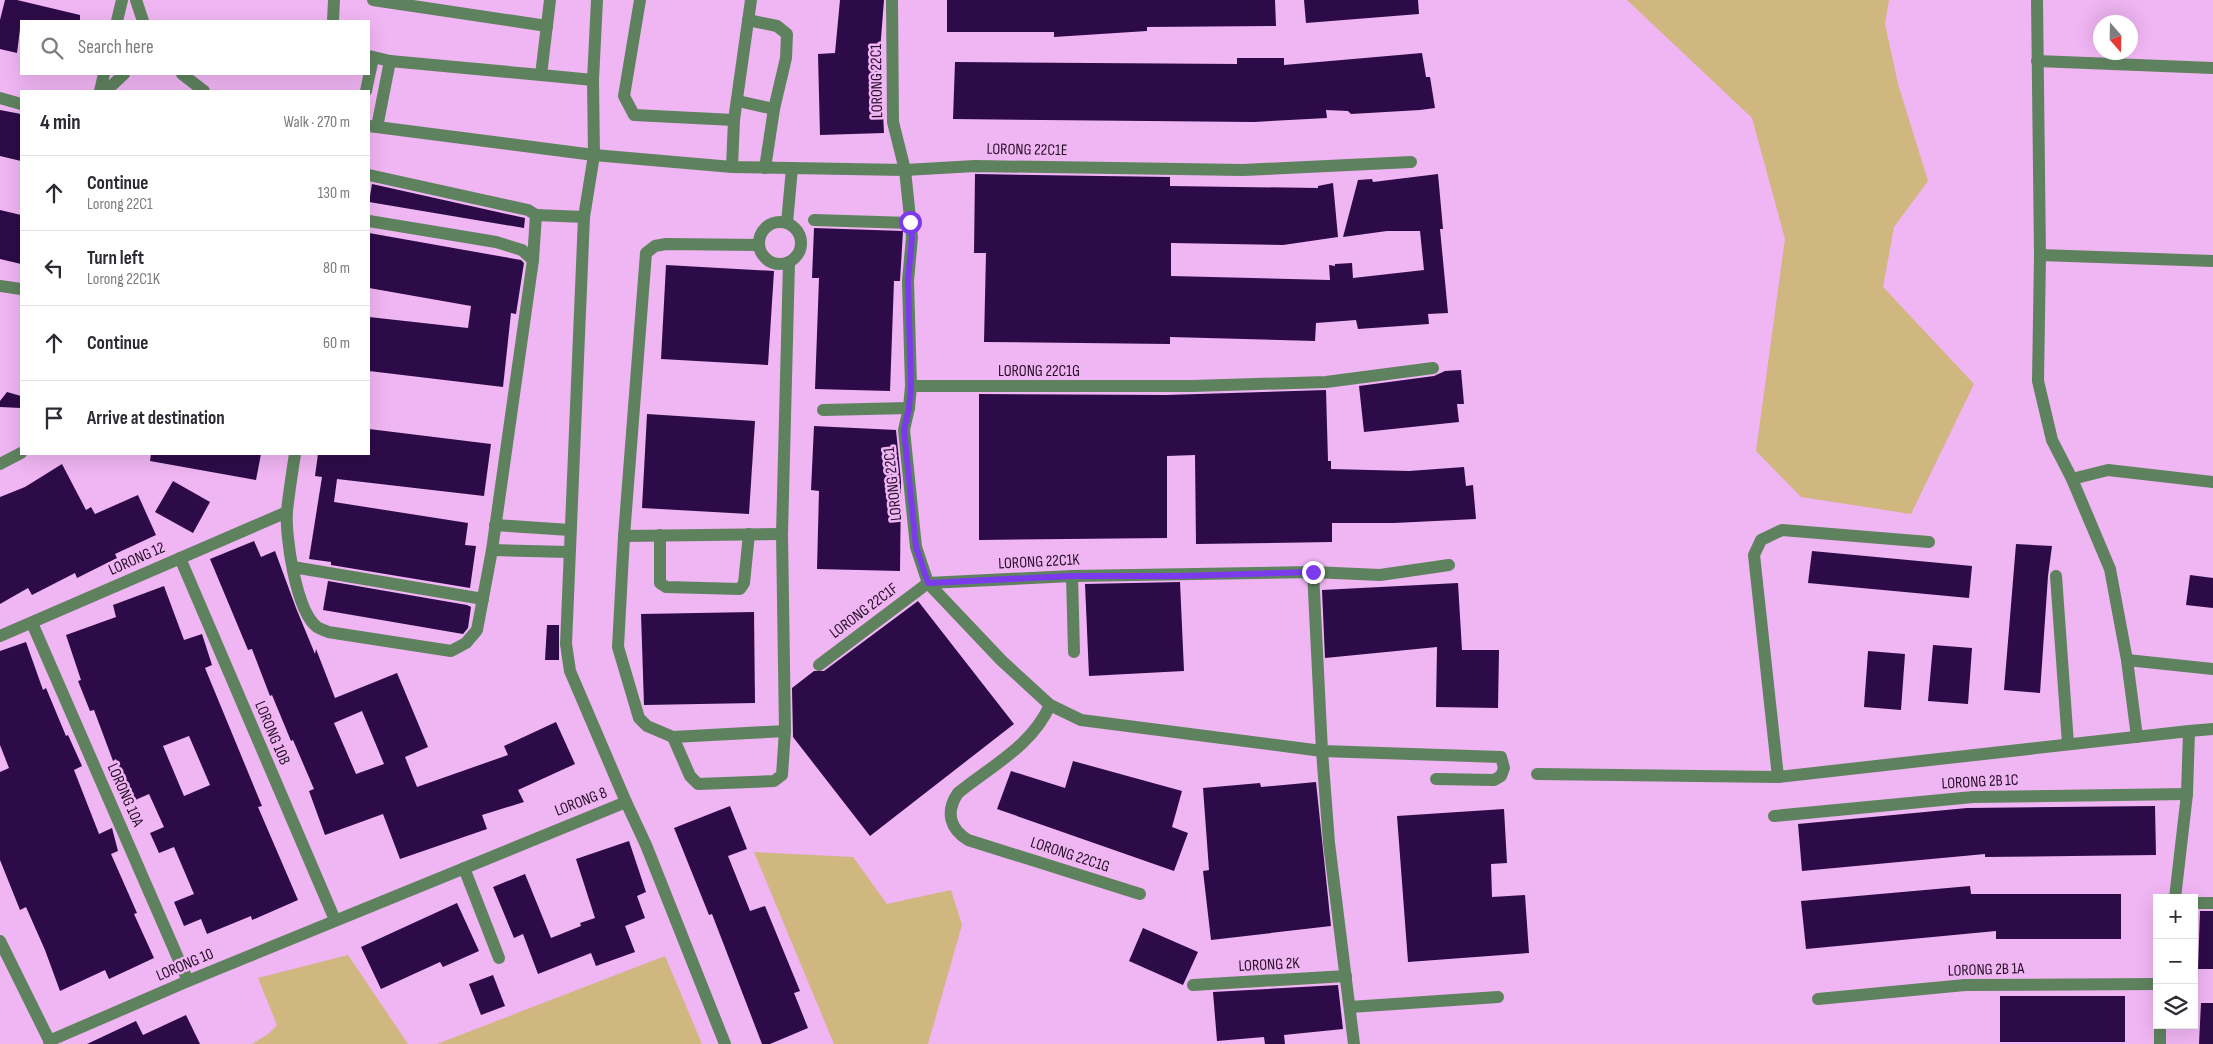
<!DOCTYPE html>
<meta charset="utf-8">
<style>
:root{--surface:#fff;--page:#f7f7f7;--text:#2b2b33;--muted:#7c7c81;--line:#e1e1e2}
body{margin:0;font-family:"Sofia Sans Condensed",sans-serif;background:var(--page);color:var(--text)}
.controls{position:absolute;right:15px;bottom:15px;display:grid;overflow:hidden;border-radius:0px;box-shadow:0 5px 20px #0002}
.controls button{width:45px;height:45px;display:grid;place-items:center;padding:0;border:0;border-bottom:1px solid var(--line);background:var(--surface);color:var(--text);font:25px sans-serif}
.compass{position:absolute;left:2093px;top:15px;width:45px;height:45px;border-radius:50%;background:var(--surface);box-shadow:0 5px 20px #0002;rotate:160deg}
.stop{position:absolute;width:15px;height:15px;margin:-11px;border:4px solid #7c3aed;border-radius:50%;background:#fff}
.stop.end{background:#7c3aed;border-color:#fff;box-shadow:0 1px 5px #0008}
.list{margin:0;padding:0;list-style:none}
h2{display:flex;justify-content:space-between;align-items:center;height:65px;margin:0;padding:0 20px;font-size:21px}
h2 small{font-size:16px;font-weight:400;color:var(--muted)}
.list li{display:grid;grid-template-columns:32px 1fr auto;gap:15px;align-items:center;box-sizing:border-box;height:75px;padding:0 20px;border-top:1px solid var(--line)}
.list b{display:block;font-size:19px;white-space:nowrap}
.list p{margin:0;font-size:16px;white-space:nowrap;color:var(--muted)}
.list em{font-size:16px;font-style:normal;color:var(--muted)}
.icon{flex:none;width:28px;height:28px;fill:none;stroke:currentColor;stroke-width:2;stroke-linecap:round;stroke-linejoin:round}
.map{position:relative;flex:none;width:2213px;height:1044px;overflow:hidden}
.search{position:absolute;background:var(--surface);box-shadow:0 5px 20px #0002;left:20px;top:20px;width:350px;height:55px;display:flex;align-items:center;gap:12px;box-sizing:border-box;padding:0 18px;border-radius:0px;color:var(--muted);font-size:19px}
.panel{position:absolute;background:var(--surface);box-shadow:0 5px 20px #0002;left:20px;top:90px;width:350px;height:365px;border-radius:0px}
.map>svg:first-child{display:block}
.green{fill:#d0b67f}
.building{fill:#2d0b48;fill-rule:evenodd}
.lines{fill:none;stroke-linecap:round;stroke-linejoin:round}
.minor{stroke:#5e825e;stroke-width:12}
.route{stroke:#7c3aed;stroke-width:6}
.labels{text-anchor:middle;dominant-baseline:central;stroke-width:5;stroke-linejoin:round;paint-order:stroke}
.street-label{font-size:16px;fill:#240e26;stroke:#f0b5f3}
</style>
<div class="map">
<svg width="2213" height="1044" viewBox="0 0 2213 1044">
<rect width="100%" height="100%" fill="#f0b5f3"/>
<g class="green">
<polygon points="1627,0 1889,0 1885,24 1898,84 1928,181 1894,227 1883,287 1974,384 1911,514 1801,497 1756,451 1785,239 1752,118"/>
<polygon points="754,852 853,857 887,904 951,890 962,925 928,1044 834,1044"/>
<polygon points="348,955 408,1044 252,1044 268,1034 277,1025 258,978"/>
<polygon points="665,956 702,1044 437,1044"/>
</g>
<g class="building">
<polygon points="5,0 17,0 80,15 80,21 21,21 17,53 0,49 0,20"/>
<polygon points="840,0 884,0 880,51 884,133 820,135 818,54 835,53"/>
<polygon points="947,0 1275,0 1276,26 1147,27 1147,31 1054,37 1054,32 947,32"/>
<polygon points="1304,0 1418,0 1419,14 1306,23"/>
<polygon points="1422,53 1426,77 1430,77 1435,108 1420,110 1351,114 1348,111 1326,110 1327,118 1254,122 953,119 955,62 1237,64 1237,58 1284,58 1284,65"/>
<polygon points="0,110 21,114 21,161 0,156"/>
<polygon points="975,174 1170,177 1170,186 1318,188 1318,186 1333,183 1338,237 1283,245 1171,243 1171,276 1330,280 1329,265 1335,266 1335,264 1352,263 1353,278 1424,270 1420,231 1387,231 1343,237 1358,180 1372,179 1373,182 1438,174 1443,229 1440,229 1448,313 1428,314 1429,324 1358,329 1356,320 1316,323 1315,341 1170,337 1170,344 984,342 986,253 974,253"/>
<polygon points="372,184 525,218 524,228 369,202"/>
<polygon points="0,210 21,215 21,264 0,259"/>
<polygon points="814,228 903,231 900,281 894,281 890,391 815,389 819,278 812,278"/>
<polygon points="369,233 521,260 524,263 516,314 511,313 503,387 369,371 369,317 468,328 471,306 369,288"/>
<polygon points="666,265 774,271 768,365 661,359"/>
<polygon points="1461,370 1464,404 1457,404 1459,422 1364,432 1359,386 1434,376 1445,371"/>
<polygon points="1326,390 1328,461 1331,461 1331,469 1409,471 1464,467 1466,486 1473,485 1476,519 1394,523 1332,523 1332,542 1196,544 1195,455 1167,456 1167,538 979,540 979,394 1166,395"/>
<polygon points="7,392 21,396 21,408 0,407 0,401"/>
<polygon points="647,414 755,421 749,514 642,508"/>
<polygon points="814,426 896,430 901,481 900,571 817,569 819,491 811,490"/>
<polygon points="369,429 491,444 484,496 337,479 334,502 468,523 465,545 476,546 470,588 331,565 331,562 309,559 322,477 315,476 318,454 369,454"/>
<polygon points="151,454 261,454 256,480 150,461"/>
<polygon points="62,464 86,510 91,507 95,514 138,495 156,535 115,554 117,558 77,578 75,573 32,595 28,588 0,604 0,497 25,487"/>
<polygon points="173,481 210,502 193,533 155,512"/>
<path d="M254 541 261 557 275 551 296 608 315 654 316 649 335 698 397 673 428 747 405 757 417 787 508 755 504 746 556 722 575 764 518 790 524 802 482 815 487 829 400 859 383 814 325 835 309 791 314 789 293 740 291 741 272 695 270 696 252 649 248 650 210 559ZM362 711 384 764 356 774 334 723Z"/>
<polygon points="2016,544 2052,546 2048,576 2040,693 2004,690"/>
<polygon points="1812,551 1972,566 1969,598 1808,583"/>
<polygon points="2190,575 2213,578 2213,608 2186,605"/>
<polygon points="328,581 467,605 471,607 468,628 463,634 323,610"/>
<polygon points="1180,582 1184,671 1089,676 1085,584"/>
<polygon points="1458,583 1462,650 1499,650 1498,708 1436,707 1437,647 1325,658 1322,590"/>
<path d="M164 586 184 640 202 634 212 665 205 668 262 806 258 807 298 900 252 920 251 916 207 934 201 919 184 926 174 902 194 894 174 847 159 853 150 833 164 827 149 794 133 801 116 759 113 761 94 710 90 711 78 681 81 680 66 635 116 617 113 605ZM189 736 210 785 184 796 163 746Z"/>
<polygon points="918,601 1014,724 870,836 793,737 792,688 814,671 824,671"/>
<polygon points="754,612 755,703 644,705 641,614"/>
<polygon points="547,625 559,625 559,660 545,660"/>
<polygon points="26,642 43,690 46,688 66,736 68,735 82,766 74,770 99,834 112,828 118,851 111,854 137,913 134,914 154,958 109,979 105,970 60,991 45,950 26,907 20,910 0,860 0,772 9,768 0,745 0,651"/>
<polygon points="1933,645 1972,648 1968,704 1928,701"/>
<polygon points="1868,651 1905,654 1901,710 1864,707"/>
<polygon points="1073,761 1182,791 1172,827 1188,833 1174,871 997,809 1011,771 1065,788"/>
<polygon points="1316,782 1331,926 1211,940 1203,871 1209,870 1203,788 1260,783 1261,787"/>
<polygon points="730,806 747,849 728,856 750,911 765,906 800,991 794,993 808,1028 770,1044 762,1044 712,914 709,915 674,828"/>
<polygon points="2155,806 2156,855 1985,857 1985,854 1802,871 1798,824 1967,808"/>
<polygon points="1504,809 1507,863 1491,864 1492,897 1525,895 1529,953 1408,962 1397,816"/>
<polygon points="629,841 646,892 637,896 645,918 625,926 635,952 596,966 591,953 538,974 523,934 514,938 493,887 525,874 551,938 581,926 580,923 595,918 576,859"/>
<polygon points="1970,886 1971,894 2121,894 2121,939 1996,939 1996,931 1806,949 1801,901"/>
<polygon points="457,903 479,951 443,967 440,962 381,989 361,947"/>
<polygon points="2200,911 2213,911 2213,969 2198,969"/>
<polygon points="1143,928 1198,952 1183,985 1129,961"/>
<polygon points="493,975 505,1006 481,1015 469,984"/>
<polygon points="1338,985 1343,1029 1284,1035 1285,1044 1265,1044 1264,1037 1217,1041 1213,992"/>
<rect x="2000" y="996" width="125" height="46"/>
<polygon points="2201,1003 2213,1003 2213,1044 2199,1044"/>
<polygon points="186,1015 200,1044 87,1044 136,1021 143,1035"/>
</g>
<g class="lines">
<g class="minor">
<polyline points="136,0 143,21"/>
<polyline points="373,0 547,26"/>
<polyline points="597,0 593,80 594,155 584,217 566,644 570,671 626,802"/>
<polyline points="640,0 624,96 634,115 734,120"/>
<path d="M892 0 893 122 905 170 912 237 908 281 911 386 909 408 904 430 916 547 928 583 1001 660 1050 705C1032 746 991 766 958 793 945 812 950 829 968 840L1140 894"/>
<polyline points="2037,0 2040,255 2038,381 2052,440 2072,479 2110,569 2127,660 2137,737"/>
<polyline points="748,20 777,26 787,34 786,58 774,109"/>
<polyline points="117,21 122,0"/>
<polyline points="333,21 334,0"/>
<polyline points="369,56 390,61 541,75 550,0"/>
<polyline points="2037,61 2213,68"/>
<polyline points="182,74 204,91"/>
<polyline points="541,75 593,80"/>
<polyline points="100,91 104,74"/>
<polyline points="106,91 124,74"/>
<polyline points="366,91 373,58"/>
<polyline points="0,98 21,104"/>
<polyline points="738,101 774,109 765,168"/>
<polyline points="369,126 594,155 732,167 905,170 975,166 1243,170 1411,162"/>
<polyline points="377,127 390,61"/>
<polyline points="732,167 734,120 751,0"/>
<polyline points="536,215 584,217"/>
<polyline points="814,220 910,223"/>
<polyline points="369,221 496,242 522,250 533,260"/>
<circle cx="780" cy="243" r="21"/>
<polyline points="787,223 792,168"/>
<polyline points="759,245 666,244 655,246 646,253 624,536 618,647 639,718 647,726 673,737 785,731"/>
<polyline points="2040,255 2213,261"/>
<polyline points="0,286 21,289"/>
<polyline points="911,386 1192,386 1326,382 1433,368"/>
<polyline points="823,410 909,408"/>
<path d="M295 454C292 473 289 492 287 511 285 536 296 611 317 627 320 629 324 630 328 632L451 651 466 643 477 630 492 550 533 260 536 215 528 210 369 175"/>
<polyline points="0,464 21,453"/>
<polyline points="2072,479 2108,470 2213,482"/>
<polyline points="495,525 570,530"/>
<polyline points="660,535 660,583 666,587 740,589 744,583 749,534"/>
<polyline points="624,536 782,534"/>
<polyline points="1929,542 1782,530 1761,540 1754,555 1778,777 2189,731 2187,794 2175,898"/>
<polyline points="492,550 569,552"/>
<polyline points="180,558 335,920"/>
<polyline points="293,567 483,599"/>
<polyline points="1313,572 1380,575 1449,565"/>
<polyline points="1072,576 1074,652"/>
<polyline points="2056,576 2068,744"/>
<polyline points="32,623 188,981"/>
<polyline points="0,636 287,512"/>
<polyline points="2127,660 2213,669"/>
<polyline points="819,665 928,583 1072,576 1313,572 1322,751 1501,757 1504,768 1501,776 1494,780 1436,779"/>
<polyline points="1050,705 1081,720 1322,751 1329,843 1354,1044"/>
<polyline points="2189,731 2213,729"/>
<polyline points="673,737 690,776 698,784 774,781 782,775 785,731 782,534 789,262"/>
<polyline points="1537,774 1778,777"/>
<polyline points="1774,816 1973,797 2187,794"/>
<polyline points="464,868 499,958"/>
<polyline points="2194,903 2213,903"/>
<polyline points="0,941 51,1044"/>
<polyline points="1193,985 1346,976"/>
<polyline points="1818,999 1965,985 2157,984"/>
<polyline points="1350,1007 1498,997"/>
<polyline points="49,1041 188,981 626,802 646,845 725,1044"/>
<polyline points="2160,1044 2160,1025"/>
</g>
</g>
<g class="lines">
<polyline class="route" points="910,222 912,237 908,281 911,386 909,408 904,430 916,547 928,583 1072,576 1180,576 1313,572"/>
</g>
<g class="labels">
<g class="street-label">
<text transform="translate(877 81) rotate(-91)">LORONG 22C1</text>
<text transform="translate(1027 150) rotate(1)">LORONG 22C1E</text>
<text x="1039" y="371">LORONG 22C1G</text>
<text transform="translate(893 484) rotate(-96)">LORONG 22C1</text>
<text transform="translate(137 559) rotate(-24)">LORONG 12</text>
<text transform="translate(1039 562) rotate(-3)">LORONG 22C1K</text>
<text transform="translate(864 611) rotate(-37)">LORONG 22C1F</text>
<text transform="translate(272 733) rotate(67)">LORONG 10B</text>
<text transform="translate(1980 782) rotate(-3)">LORONG 2B 1C</text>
<text transform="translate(125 795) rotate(66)">LORONG 10A</text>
<text transform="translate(581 802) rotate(-21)">LORONG 8</text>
<text transform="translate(1070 855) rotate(18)">LORONG 22C1G</text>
<text transform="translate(185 965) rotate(-23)">LORONG 10</text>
<text transform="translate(1269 965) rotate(-3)">LORONG 2K</text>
<text transform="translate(1986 970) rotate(-2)">LORONG 2B 1A</text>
</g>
</g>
</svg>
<div class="controls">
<button>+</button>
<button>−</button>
<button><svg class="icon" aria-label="layers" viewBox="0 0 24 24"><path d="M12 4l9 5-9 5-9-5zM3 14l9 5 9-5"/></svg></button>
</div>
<svg class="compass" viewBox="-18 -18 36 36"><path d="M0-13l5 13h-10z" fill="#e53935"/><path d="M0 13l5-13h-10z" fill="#7c7c81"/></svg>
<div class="stop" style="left:910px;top:222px"></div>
<div class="stop end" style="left:1313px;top:572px"></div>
<div class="search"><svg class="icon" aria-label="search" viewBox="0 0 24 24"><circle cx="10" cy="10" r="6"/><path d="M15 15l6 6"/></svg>Search here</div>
<section class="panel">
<h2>4 min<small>Walk · 270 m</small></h2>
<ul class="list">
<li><svg class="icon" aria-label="ahead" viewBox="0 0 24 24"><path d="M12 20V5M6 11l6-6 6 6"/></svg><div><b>Continue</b><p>Lorong 22C1</p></div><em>130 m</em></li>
<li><svg class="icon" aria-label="left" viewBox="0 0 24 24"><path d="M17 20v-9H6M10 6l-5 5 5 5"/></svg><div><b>Turn left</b><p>Lorong 22C1K</p></div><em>80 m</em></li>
<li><svg class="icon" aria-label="ahead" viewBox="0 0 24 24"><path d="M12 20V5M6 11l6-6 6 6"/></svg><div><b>Continue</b></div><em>60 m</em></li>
<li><svg class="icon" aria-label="arrive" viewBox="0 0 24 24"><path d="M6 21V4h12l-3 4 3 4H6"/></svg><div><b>Arrive at destination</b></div></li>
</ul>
</section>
</div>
